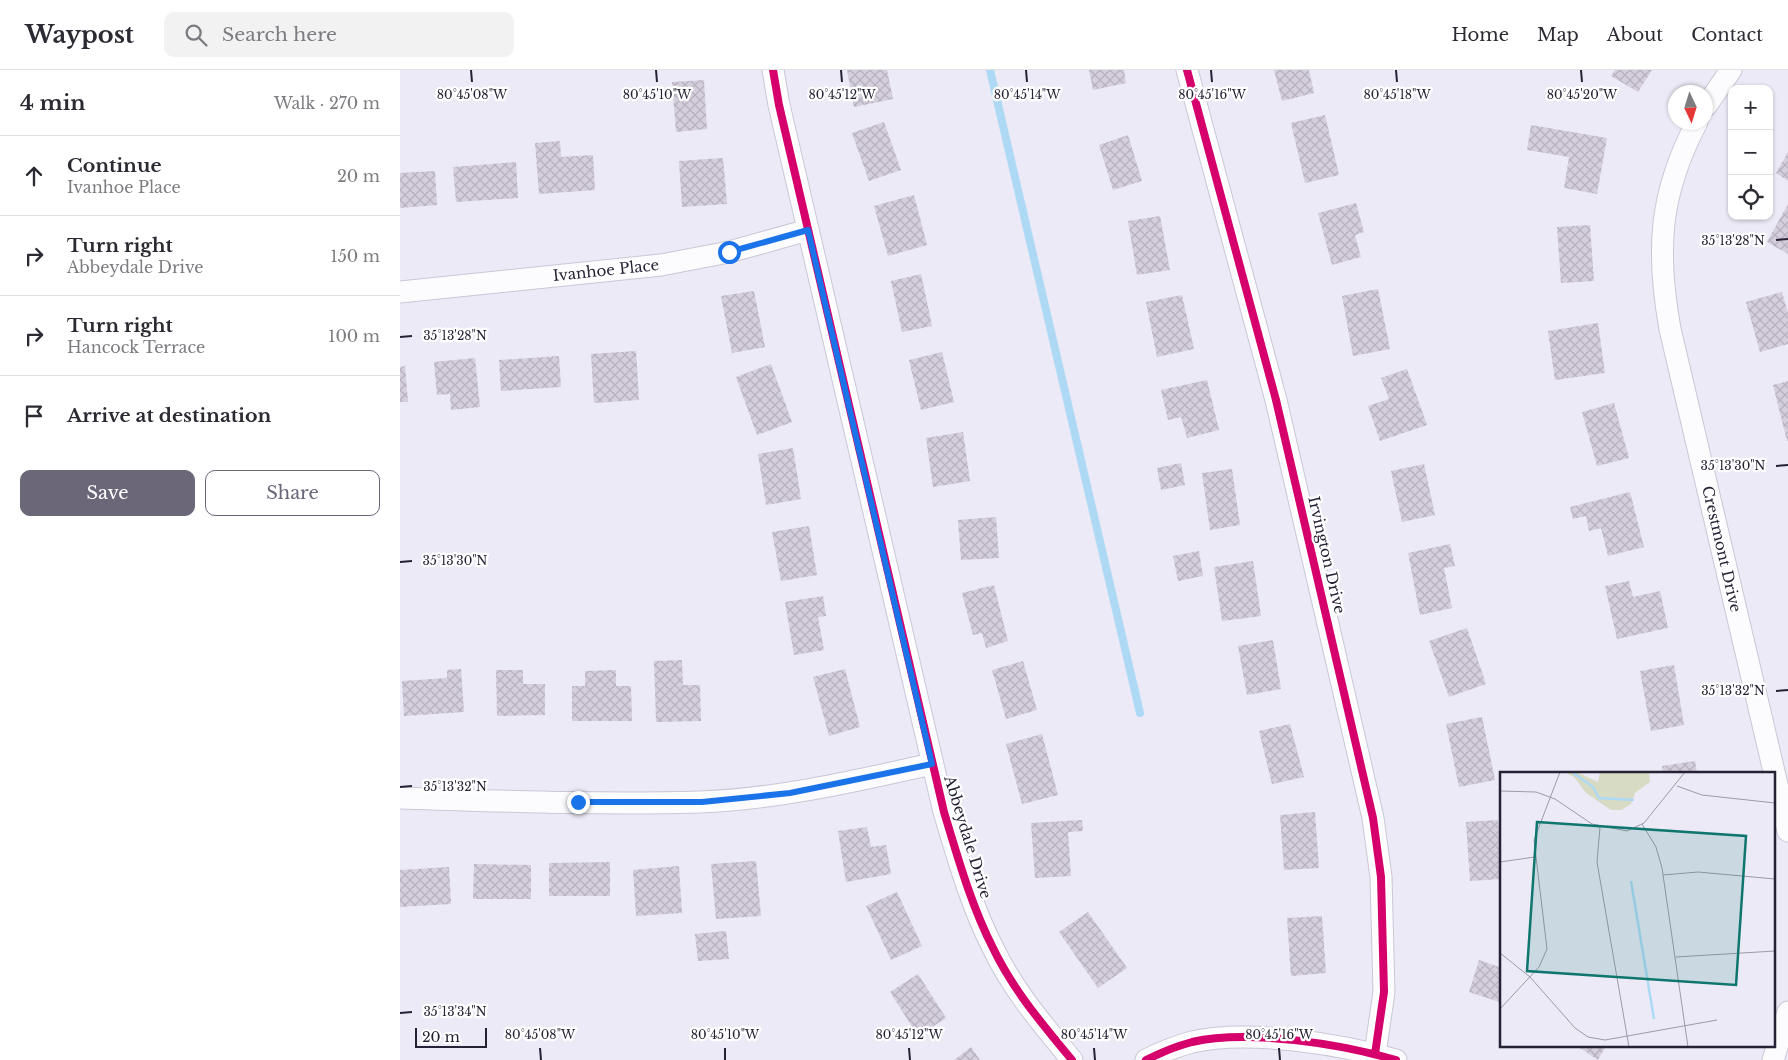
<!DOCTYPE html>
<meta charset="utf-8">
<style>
:root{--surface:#fff;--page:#f2f2f3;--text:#2b2b33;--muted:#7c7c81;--line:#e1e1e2;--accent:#6b6779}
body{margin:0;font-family:"Libre Baskerville",serif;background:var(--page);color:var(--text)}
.controls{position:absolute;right:15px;top:15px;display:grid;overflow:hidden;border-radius:10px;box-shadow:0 1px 4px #0004}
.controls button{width:45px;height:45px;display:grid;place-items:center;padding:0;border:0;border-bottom:1px solid var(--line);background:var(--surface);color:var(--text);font:25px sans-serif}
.compass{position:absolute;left:1268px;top:15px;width:45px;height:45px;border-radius:50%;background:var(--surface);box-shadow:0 1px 4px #0004;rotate:176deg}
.scale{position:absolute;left:15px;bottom:12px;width:72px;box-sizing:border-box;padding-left:5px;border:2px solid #262135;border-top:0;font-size:14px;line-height:18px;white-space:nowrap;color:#262135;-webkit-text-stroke:4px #fff;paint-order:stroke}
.stop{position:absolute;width:15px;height:15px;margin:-11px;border:4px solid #1a73e8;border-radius:50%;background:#fff}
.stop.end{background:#1a73e8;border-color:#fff;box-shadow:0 1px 5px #0008}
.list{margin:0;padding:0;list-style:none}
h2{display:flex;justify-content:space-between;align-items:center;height:65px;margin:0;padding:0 20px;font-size:21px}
h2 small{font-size:16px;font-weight:400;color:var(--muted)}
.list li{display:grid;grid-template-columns:32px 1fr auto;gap:15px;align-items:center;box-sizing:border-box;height:80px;padding:0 20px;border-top:1px solid var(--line)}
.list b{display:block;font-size:19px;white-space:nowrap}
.list p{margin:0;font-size:16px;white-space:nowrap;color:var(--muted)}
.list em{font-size:16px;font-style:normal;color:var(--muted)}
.actions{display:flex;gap:10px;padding:15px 20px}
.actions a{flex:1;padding:11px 0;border:1px solid var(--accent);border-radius:10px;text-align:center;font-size:18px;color:var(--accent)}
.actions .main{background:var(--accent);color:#fff}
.icon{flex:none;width:28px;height:28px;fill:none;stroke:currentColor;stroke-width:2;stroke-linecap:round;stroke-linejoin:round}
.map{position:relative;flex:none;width:1388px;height:990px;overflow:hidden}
header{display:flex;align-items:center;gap:30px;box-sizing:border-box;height:70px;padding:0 25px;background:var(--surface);border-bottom:1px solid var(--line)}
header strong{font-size:24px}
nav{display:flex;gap:28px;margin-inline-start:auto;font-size:18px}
.search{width:350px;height:45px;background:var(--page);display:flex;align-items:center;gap:12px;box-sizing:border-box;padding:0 18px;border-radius:10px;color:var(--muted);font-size:19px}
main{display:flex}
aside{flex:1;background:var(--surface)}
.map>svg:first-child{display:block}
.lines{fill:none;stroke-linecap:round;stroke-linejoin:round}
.stream{stroke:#aed9f5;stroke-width:8}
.building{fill:url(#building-cross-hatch)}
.minor-casing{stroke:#cac7d6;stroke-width:23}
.minor{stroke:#fcfcfe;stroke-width:21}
.cycleway-casing{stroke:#fff;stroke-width:11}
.cycleway{stroke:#d6006c;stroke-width:8}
.route{stroke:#1a73e8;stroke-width:6}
.ticks{fill:none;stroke:#262135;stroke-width:2}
.labels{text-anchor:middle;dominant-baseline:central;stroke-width:4.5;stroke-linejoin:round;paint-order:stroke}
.street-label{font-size:15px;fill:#262135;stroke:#fff}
.inset-river{fill:none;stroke:#aed9f5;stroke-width:2.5}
.inset-road{fill:none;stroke:#9d9aa9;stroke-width:1}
.view{fill:#0f766e;fill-opacity:0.15;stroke:#0f766e;stroke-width:2.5}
.inset-edge{fill:none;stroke:#262135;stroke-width:2.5}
.ticks-label{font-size:12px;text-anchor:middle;fill:#262135;stroke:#fff;stroke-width:4.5;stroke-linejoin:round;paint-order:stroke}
</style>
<header>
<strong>Waypost</strong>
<div class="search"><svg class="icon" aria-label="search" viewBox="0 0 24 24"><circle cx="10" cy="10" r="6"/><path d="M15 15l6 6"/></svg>Search here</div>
<nav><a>Home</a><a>Map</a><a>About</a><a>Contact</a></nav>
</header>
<main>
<aside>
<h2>4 min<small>Walk · 270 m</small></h2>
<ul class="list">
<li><svg class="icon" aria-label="ahead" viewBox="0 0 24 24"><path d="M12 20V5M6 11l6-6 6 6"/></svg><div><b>Continue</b><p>Ivanhoe Place</p></div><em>20 m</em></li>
<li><svg class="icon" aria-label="right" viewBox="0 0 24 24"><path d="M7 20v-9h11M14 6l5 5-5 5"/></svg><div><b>Turn right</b><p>Abbeydale Drive</p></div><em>150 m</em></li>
<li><svg class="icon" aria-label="right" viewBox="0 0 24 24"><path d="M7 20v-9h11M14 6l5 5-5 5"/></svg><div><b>Turn right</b><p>Hancock Terrace</p></div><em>100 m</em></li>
<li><svg class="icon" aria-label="arrive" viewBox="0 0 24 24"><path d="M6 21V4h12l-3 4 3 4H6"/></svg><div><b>Arrive at destination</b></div></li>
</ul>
<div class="actions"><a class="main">Save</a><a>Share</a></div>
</aside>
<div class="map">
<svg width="1388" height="990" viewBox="0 0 1388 990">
<defs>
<pattern id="building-cross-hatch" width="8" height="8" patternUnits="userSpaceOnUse" patternTransform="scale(1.25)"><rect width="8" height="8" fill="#d5cedd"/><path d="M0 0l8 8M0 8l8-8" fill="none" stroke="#b7b1be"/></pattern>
</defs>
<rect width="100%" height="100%" fill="#eceaf6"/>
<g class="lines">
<polyline class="stream" points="590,0 740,643"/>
</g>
<g class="building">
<polygon points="447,0 487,0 493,29 454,37"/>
<polygon points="689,0 724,0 726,13 693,20"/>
<polygon points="874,0 909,0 914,23 882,31"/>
<polygon points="1215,0 1252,0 1238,22 1211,6"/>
<polygon points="304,10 307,59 276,62 272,12"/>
<polygon points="925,45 939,105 905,113 891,53"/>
<polygon points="484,52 501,100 469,111 452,63"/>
<polygon points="1131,55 1207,68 1197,124 1164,118 1169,87 1127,80"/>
<polygon points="728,65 742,111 713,120 699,75"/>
<polygon points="160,71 161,87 193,85 195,120 139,124 135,73"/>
<polygon points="1388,82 1388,111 1376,103"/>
<polygon points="323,88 327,134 282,137 279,91"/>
<polygon points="116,92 118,128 56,132 53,97"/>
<polygon points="35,101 37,135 0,138 0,103"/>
<polygon points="514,125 527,175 488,186 474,136"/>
<polygon points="956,133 964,162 955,165 961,187 932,195 918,143"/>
<polygon points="1388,134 1388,184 1367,172"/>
<polygon points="760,146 770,200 737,205 728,151"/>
<polygon points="1190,155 1194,211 1161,213 1157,157"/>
<polygon points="521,204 532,256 502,262 491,211"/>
<polygon points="978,219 990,279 953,286 942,226"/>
<polygon points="354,221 365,277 332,283 321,226"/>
<polygon points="1382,222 1388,243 1388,274 1360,282 1346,232"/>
<polygon points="782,225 794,279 757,287 746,232"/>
<polygon points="1198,253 1205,303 1155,310 1148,261"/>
<polygon points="236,281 239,330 194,333 191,284"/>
<polygon points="542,282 554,332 521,340 509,290"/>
<polygon points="159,286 161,317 101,321 99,290"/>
<polygon points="75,288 80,337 51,340 50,324 37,325 34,292"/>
<polygon points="371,294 392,352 357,365 336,307"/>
<polygon points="5,296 8,332 0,332 0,297"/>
<polygon points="1007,299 1027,355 980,371 968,336 989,329 981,308"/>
<polygon points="807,310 819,360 787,368 781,347 768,350 761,320"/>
<polygon points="1388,311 1388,371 1387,371 1373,315"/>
<polygon points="1214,333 1229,388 1197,396 1182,342"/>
<polygon points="563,362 570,411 533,417 526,368"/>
<polygon points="393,378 401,429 366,435 358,384"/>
<polygon points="781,393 785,415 761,420 757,398"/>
<polygon points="1024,394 1035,445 1002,452 991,401"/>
<polygon points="832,399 840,455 810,460 802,403"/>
<polygon points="1230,422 1244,477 1208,486 1201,458 1189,461 1186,446 1173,449 1170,437"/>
<polygon points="596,447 599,488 561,490 558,450"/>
<polygon points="409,456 417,505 381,511 372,462"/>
<polygon points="1050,474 1055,496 1044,498 1052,538 1020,545 1008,483"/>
<polygon points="799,481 803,506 778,511 773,486"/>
<polygon points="853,491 861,546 822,551 814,497"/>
<polygon points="1229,511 1233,527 1260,521 1268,558 1217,569 1205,516"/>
<polygon points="594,515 608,571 586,578 582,563 573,565 562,523"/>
<polygon points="423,526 426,546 418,547 424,580 394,585 385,532"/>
<polygon points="1067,558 1086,614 1049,627 1029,571"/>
<polygon points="873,570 881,619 847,625 838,576"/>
<polygon points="282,590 283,615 300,615 301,651 256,652 254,591"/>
<polygon points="623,591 637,640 606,649 592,600"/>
<polygon points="1274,595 1284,655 1251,661 1240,601"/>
<polygon points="61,599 64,642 4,646 2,611 47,608 47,600"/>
<polygon points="445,599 460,657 429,666 413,607"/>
<polygon points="96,600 123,600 123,614 145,614 145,645 97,646"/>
<polygon points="216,600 216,616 231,616 232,651 172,651 172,616 185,616 185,601"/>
<polygon points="1082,647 1095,710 1059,717 1046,654"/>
<polygon points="890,654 904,707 872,714 859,661"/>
<polygon points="642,664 658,725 622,734 606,674"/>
<polygon points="1295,691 1297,704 1263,704 1262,696"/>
<polygon points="915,742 919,798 884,800 880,745"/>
<polygon points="682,750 683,761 668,762 671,806 635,808 631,753"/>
<polygon points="1098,750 1102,809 1070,811 1066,752"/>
<polygon points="467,757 471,777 486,775 491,804 446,812 438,761"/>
<polygon points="356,791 361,846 316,849 311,794"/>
<polygon points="210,792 210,826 149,826 149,793"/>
<polygon points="74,794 131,795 131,829 73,829"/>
<polygon points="279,796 282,843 236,846 233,800"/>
<polygon points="49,797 51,834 0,837 0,800"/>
<polygon points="497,822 522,876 491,890 466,836"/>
<polygon points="688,842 727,898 698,918 659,862"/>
<polygon points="922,846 926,903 891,906 887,848"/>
<polygon points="326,861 329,889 298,891 295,864"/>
<polygon points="1079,890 1102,898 1102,933 1069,922"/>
<polygon points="518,904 546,948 518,966 490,922"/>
<polygon points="1177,976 1206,976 1198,990"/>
<polygon points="571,977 580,990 554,990"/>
</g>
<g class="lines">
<defs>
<g id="minor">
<path d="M373 0 379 35 544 742C558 788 571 835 593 878 613 920 643 955 672 990"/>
<polyline points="787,0 876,330 973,748 981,807 984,922 975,984"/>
<polyline points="1306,36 1331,0"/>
<path d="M1297 52C1259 124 1256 181 1270 259L1388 761"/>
<polyline points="0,222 261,195 329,182 408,160"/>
<path d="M0 728C100 731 200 735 300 732 378 729 456 711 532 694"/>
<path d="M746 990C760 983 777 976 792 972 848 959 941 974 996 990"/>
<polyline points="1373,990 1388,942"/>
</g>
</defs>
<use href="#minor" class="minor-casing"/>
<use href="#minor" class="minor"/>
<defs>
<g id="cycleway">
<path d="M373 0 379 35 544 742C558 788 571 835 593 878 613 920 643 955 672 990"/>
<polyline points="787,0 876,330 973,748 981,807 984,922 975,984"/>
<path d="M746 990C760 983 777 976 792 972 848 959 941 974 996 990"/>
</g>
</defs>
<use href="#cycleway" class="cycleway-casing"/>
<use href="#cycleway" class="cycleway"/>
</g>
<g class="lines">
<polyline class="route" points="178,732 302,732 390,723 532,694 408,160 329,182"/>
</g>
<path class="ticks" d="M71 0 72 12M256 0 257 12M441 0 442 12M626 0 627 12M811 0 812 12M996 0 997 12M1181 0 1182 12M1376 170 1388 169M0 267 12 266M1376 396 1388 395M0 492 12 491M1376 621 1388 620M0 717 12 716M0 943 12 942M140 978 141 990M325 978V990M509 978 510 990M694 978 695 990M879 978 880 990"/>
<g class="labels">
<g class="street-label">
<text transform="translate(206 200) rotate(-6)">Ivanhoe Place</text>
<text transform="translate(1322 479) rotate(77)">Crestmont Drive</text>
<text transform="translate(927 485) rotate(77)">Irvington Drive</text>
<text transform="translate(568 767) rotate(73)">Abbeydale Drive</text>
</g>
</g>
<g transform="translate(1100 702)">
<rect width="275" height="275" fill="#eceaf6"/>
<path d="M64 0H77L98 10 100 0H149L150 10 135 21 131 32 121 38H111L86 21 74 5Z" fill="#d8dbc4"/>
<path class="inset-river" d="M72 0 93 15 99 26 134 28M131 109 154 247"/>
<path class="inset-road" d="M177 14 202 23 275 31M0 19 36 20 55 27 92 52 127 59 144 51 185 0M142 52 156 75 162 96 188 275M100 55 97 90 129 275M0 90 35 85M163 103 198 100 275 107M0 181 30 205 75 256 88 265 105 268 217 248M176 185 275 179M0 237 39 195 47 177 34 68 60 0"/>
<path class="view" d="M37 50 246 64 236 213 27 199Z"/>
<rect width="275" height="275" class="inset-edge"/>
</g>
<g class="ticks-label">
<text x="72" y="29">80°45'08"W</text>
<text x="257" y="29">80°45'10"W</text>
<text x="442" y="29">80°45'12"W</text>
<text x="627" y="29">80°45'14"W</text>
<text x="812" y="29">80°45'16"W</text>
<text x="997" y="29">80°45'18"W</text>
<text x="1182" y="29">80°45'20"W</text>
<text x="1333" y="175">35°13'28"N</text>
<text x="55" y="270">35°13'28"N</text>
<text x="1333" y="400">35°13'30"N</text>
<text x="55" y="495">35°13'30"N</text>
<text x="1333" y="625">35°13'32"N</text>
<text x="55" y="721">35°13'32"N</text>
<text x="55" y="946">35°13'34"N</text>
<text x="140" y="969">80°45'08"W</text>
<text x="325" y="969">80°45'10"W</text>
<text x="509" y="969">80°45'12"W</text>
<text x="694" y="969">80°45'14"W</text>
<text x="879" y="969">80°45'16"W</text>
</g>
</svg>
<div class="controls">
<button>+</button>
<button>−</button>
<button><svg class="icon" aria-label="locate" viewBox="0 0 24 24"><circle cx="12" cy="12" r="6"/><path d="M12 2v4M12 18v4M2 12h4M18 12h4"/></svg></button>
</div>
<svg class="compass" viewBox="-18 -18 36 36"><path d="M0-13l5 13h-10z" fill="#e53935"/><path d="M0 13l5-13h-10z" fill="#7c7c81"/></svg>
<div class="scale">20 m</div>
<div class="stop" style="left:329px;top:182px"></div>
<div class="stop end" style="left:178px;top:732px"></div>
</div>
</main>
